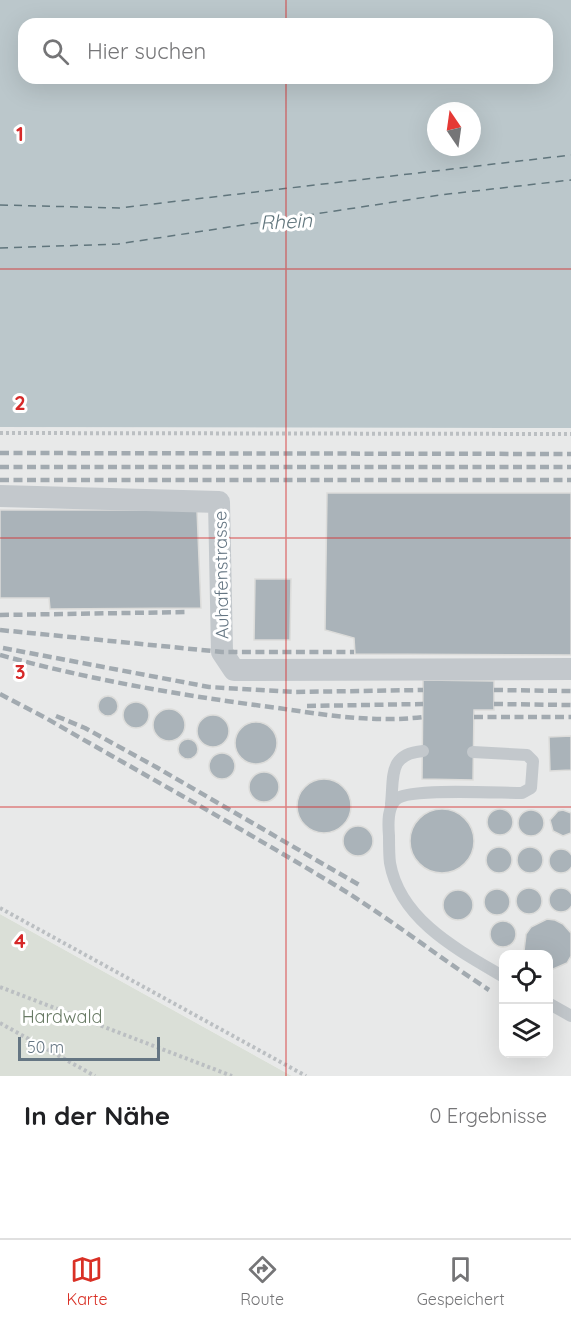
<!DOCTYPE html>
<html lang="de">
<meta charset="utf-8">
<style>
:root{--surface:#fff;--page:#f6f6f6;--text:#202124;--muted:#757577;--line:#e0e0e0;--accent:#d93025}
body{margin:0;font-family:Quicksand,sans-serif;background:var(--page);color:var(--text)}
.controls{position:absolute;right:18px;bottom:18px;display:grid;overflow:hidden;border-radius:12px;box-shadow:0 6px 24px #0002}
.controls button{width:54px;height:54px;display:grid;place-items:center;padding:0;border:0;border-bottom:2px solid var(--line);background:var(--surface);color:var(--text);font:30px sans-serif}
.compass{position:absolute;left:427px;top:102px;width:54px;height:54px;border-radius:50%;background:var(--surface);box-shadow:0 6px 24px #0002;rotate:347deg}
.scale{position:absolute;left:18px;bottom:15px;width:142px;box-sizing:border-box;padding-left:6px;border:3px solid #657683;border-top:0;font-size:16px;line-height:21px;white-space:nowrap;color:#657683;-webkit-text-stroke:4px #fff;paint-order:stroke}
.list{margin:0;padding:0;list-style:none}
h2{display:flex;justify-content:space-between;align-items:center;height:78px;margin:0;padding:0 24px;font-size:26px}
h2 small{font-size:20px;font-weight:400;color:var(--muted)}
.icon{flex:none;width:33px;height:33px;fill:none;stroke:currentColor;stroke-width:2;stroke-linecap:round;stroke-linejoin:round}
.map{position:relative;flex:none;width:571px;height:1076px;overflow:hidden}
.search{position:absolute;background:var(--surface);box-shadow:0 6px 24px #0002;left:18px;right:18px;top:18px;height:66px;display:flex;align-items:center;gap:15px;box-sizing:border-box;padding:0 21px;border-radius:18px;color:var(--muted);font-size:22px}
.sheet{height:162px;background:var(--surface)}
nav{display:flex;justify-content:space-around;align-items:center;box-sizing:border-box;height:84px;border-top:2px solid var(--line);background:var(--surface);font-size:16px;color:var(--muted)}
nav a{display:grid;justify-items:center;gap:3px}
nav .on{color:var(--accent)}
.map>svg:first-child{display:block}
.built{fill:#e8e9e9;fill-rule:evenodd}
.green{fill:#dadfd7}
.water{fill:#bbc7cb;fill-rule:evenodd}
.lines{fill:none;stroke-linecap:round;stroke-linejoin:round}
.ferry{stroke:#60757c;stroke-width:1.5;stroke-dasharray:8 6;stroke-linecap:butt}
.building{fill:#aab3b9;stroke:#dcdcda;stroke-width:1.5}
.path{stroke:#bbbfc2;stroke-width:4;stroke-dasharray:3 3;stroke-linecap:butt}
.service{stroke:#c3c8cc;stroke-width:12}
.minor{stroke:#c3c8cc;stroke-width:22}
.rail{stroke:#a2aab0;stroke-width:4.5;stroke-dasharray:9 4.5;stroke-linecap:butt}
.grid{fill:none;stroke:#d62828;stroke-width:1.5;stroke-opacity:0.55}
.labels{text-anchor:middle;dominant-baseline:central;stroke-width:6;stroke-linejoin:round;paint-order:stroke}
.street-label{font-size:18px;fill:#657683;stroke:#fff}
.park-label{font-size:18px;fill:#687a64;stroke:#fff}
.water-label{font-size:20px;font-style:italic;fill:#60757c;stroke:#fff}
.grid-label{font-size:20px;text-anchor:middle;font-weight:bold;fill:#d62828;stroke:#fff;stroke-width:6;stroke-linejoin:round;paint-order:stroke}
</style>
<div class="map">
<svg width="571" height="1076" viewBox="0 0 571 1076">
<rect width="100%" height="100%" fill="#fafaf8"/>
<path class="built" d="M0 427 571 428V1076H292L0 914ZM504 954H548V1054H504Z"/>
<polygon class="green" points="0,914 292,1076 0,1076"/>
<path class="water" d="M0 0H571V428L0 427ZM24 24H547V78H24ZM436 111H472V147H436Z"/>
<g class="lines">
<g class="ferry">
<polyline points="0,205 119,208 571,155"/>
<polyline points="0,248 118,244 440,195 571,180"/>
</g>
</g>
<g class="building">
<polygon points="327,493 571,493 571,655 355,654 354,638 325,630"/>
<polygon points="0,510 197,510 201,608 50,609 49,598 0,598"/>
<polygon points="255,579 291,579 290,640 254,640"/>
<polygon points="423,680 494,681 494,710 474,710 473,780 422,779"/>
<circle cx="108" cy="706" r="10"/>
<circle cx="136" cy="715" r="13"/>
<circle cx="169" cy="725" r="16"/>
<circle cx="213" cy="731" r="16"/>
<circle cx="256" cy="743" r="21"/>
<polygon points="571,736 571,770 550,771 549,737"/>
<circle cx="188" cy="749" r="10"/>
<circle cx="222" cy="766" r="13"/>
<circle cx="264" cy="787" r="15"/>
<circle cx="324" cy="806" r="27"/>
<circle cx="442" cy="841" r="32"/>
<circle cx="500" cy="822" r="13"/>
<polygon points="563,810 571,813 571,833 563,836 553,831 550,820 558,811"/>
<circle cx="531" cy="823" r="13"/>
<circle cx="358" cy="841" r="15"/>
<circle cx="499" cy="860" r="13"/>
<circle cx="530" cy="860" r="13"/>
<circle cx="561" cy="861" r="12"/>
<circle cx="561" cy="900" r="12"/>
<circle cx="529" cy="901" r="13"/>
<circle cx="497" cy="902" r="13"/>
<circle cx="458" cy="905" r="15"/>
<polygon points="547,919 555,920 563,924 571,933 571,956 567,963 551,970 548,970 548,954 526,954 524,951 526,934 531,927"/>
<circle cx="503" cy="934" r="13"/>
</g>
<g class="lines">
<g class="path">
<polyline points="0,433 571,434"/>
<polyline points="0,908 306,1076"/>
<polyline points="0,987 232,1076"/>
<polyline points="0,1023 95,1076"/>
</g>
<g class="service">
<path d="M473 752 527 755 533 761 531 788 522 793C499 793 413 788 398 798 387 805 388 824 389 836 389 845 389 855 390 863 400 920 458 950 504 977"/>
<path d="M391 804C394 776 388 754 423 751"/>
<polyline points="548,1003 571,1016"/>
</g>
<polyline class="minor" points="0,496 219,502 222,652 234,670 571,669"/>
<g class="rail">
<polyline points="0,453 571,454"/>
<polyline points="0,467 571,467"/>
<polyline points="0,480 571,480"/>
<polyline points="0,615 189,612"/>
<polyline points="0,630 222,652 354,652"/>
<polyline points="3,648 209,687 294,692 423,690"/>
<path d="M0 655C91 680 184 696 278 708 325 715 375 723 423 717"/>
<polyline points="494,690 571,691"/>
<path d="M0 694 44 717C141 773 239 827 335 885 388 917 437 956 489 990"/>
<polyline points="494,704 571,705"/>
<polyline points="307,706 423,704"/>
<polyline points="56,716 85,728 156,767 361,886"/>
<polyline points="474,717 571,717"/>
</g>
</g>
<path class="grid" d="M286 0V24M286 78V1076M0 269H571M0 538H571M0 807H571"/>
<g class="labels">
<g class="street-label">
<text transform="translate(221 575) rotate(-91)">Auhafenstrasse</text>
</g>
<g class="park-label">
<text x="62" y="1016">Hardwald</text>
</g>
<g class="water-label">
<text transform="translate(286 221) rotate(-3)">Rhein</text>
</g>
</g>
<g class="grid-label">
<text x="20" y="141">1</text>
<text x="20" y="410">2</text>
<text x="20" y="679">3</text>
<text x="20" y="948">4</text>
</g>
</svg>
<div class="controls">
<button><svg class="icon" aria-label="locate" viewBox="0 0 24 24"><circle cx="12" cy="12" r="6"/><path d="M12 2v4M12 18v4M2 12h4M18 12h4"/></svg></button>
<button><svg class="icon" aria-label="layers" viewBox="0 0 24 24"><path d="M12 4l9 5-9 5-9-5zM3 14l9 5 9-5"/></svg></button>
</div>
<svg class="compass" viewBox="-18 -18 36 36"><path d="M0-13l5 13h-10z" fill="#e53935"/><path d="M0 13l5-13h-10z" fill="#757577"/></svg>
<div class="scale">50 m</div>
<div class="search"><svg class="icon" aria-label="search" viewBox="0 0 24 24"><circle cx="10" cy="10" r="6"/><path d="M15 15l6 6"/></svg>Hier suchen</div>
</div>
<section class="sheet">
<h2>In der Nähe<small>0 Ergebnisse</small></h2>
<ul class="list">
</ul>
</section>
<nav>
<a class="on"><svg class="icon" aria-label="map" viewBox="0 0 24 24"><path d="M3 6l6-2 6 2 6-2v14l-6 2-6-2-6 2zM9 4v14M15 6v14"/></svg>Karte</a>
<a><svg class="icon" aria-label="directions" viewBox="0 0 24 24"><path d="M12 3l9 9-9 9-9-9zM9 14v-3h6M13 9l2 2-2 2"/></svg>Route</a>
<a><svg class="icon" aria-label="saved" viewBox="0 0 24 24"><path d="M7 4h10v16l-5-4-5 4z"/></svg>Gespeichert</a>
</nav>
